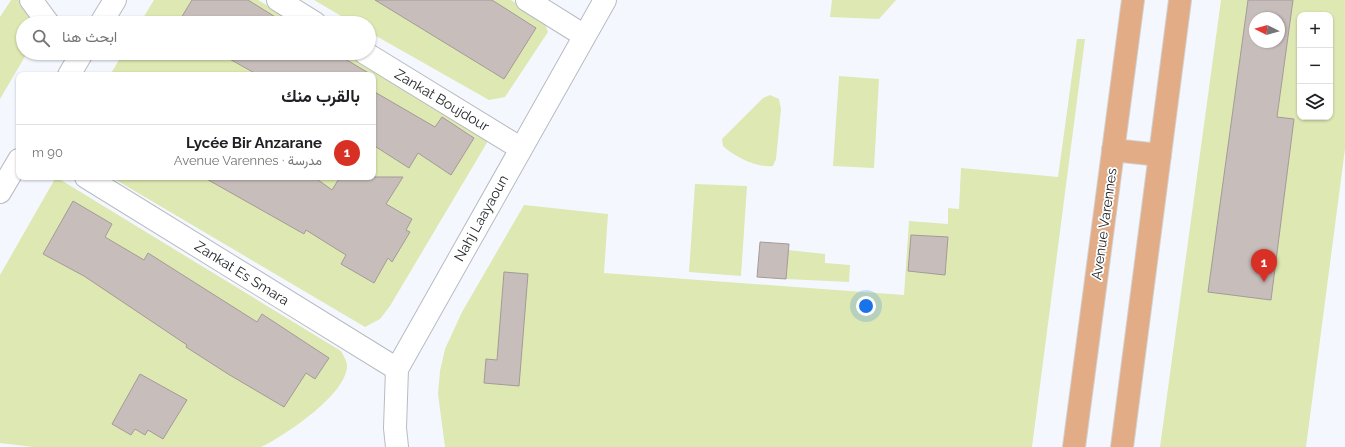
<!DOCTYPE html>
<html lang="ar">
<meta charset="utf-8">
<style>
:root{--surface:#fff;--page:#f6f6f6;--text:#202124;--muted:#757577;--line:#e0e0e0;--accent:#d93025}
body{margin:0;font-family:Raleway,Vazirmatn,sans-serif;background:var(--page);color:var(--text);direction:rtl}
.controls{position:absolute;right:12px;top:12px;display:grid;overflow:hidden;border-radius:8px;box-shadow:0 1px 3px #0004}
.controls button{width:36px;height:36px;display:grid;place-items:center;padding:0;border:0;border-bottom:1px solid var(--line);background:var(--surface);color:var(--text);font:20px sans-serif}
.compass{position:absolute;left:1249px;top:12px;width:36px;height:36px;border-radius:50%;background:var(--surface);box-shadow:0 1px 3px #0004;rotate:275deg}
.you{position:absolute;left:866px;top:306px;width:14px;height:14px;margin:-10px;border:3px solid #fff;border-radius:50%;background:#1a73e8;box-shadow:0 0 0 6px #1a73e833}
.badge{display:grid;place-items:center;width:26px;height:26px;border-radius:50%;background:var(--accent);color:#fff;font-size:13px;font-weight:700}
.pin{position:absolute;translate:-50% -33px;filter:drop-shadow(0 1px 2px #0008)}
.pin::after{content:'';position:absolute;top:21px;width:14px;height:12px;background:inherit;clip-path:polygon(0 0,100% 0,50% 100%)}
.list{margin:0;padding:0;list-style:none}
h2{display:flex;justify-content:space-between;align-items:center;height:52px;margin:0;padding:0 16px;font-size:17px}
h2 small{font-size:13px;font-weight:400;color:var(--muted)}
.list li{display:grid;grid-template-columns:26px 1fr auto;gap:12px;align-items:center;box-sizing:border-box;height:56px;padding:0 16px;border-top:1px solid var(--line)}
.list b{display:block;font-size:15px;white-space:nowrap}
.list p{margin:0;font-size:13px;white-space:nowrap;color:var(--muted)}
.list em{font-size:13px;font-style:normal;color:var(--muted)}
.icon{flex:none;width:22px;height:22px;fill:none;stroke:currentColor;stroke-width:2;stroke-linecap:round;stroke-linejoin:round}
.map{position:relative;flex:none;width:1345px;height:447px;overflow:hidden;direction:ltr}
.search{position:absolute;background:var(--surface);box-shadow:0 1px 3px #0004;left:16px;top:16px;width:360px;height:44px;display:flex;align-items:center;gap:10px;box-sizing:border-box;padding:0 14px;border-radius:22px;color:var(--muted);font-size:15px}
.panel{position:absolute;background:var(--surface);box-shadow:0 1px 3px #0004;left:16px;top:72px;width:360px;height:108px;border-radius:8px;direction:rtl}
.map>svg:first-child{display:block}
.green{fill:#dde8b2;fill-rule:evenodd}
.building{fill:#c7bdbb;stroke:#a49a98;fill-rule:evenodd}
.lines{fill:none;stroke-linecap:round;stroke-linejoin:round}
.minor-casing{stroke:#b7bbc3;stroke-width:24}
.major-casing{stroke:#d2d3d3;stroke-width:24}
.minor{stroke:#fff;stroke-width:22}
.major{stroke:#e2ad86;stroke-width:22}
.labels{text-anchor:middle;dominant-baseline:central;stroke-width:3.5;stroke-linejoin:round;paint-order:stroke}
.street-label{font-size:14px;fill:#1f2124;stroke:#fff}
</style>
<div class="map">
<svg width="1345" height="447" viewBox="0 0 1345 447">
<rect width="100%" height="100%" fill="#f4f8fe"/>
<g class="green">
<polygon points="11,0 20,0 30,17 31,23 23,23 23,53 27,53 0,99 0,17"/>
<polygon points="154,0 258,0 297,23 140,23"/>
<polygon points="314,0 511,0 544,21 548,32 505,97 489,100 369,32 369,23 353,23"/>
<polygon points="832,0 896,0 879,19 830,17"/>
<path d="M1221 0H1248L1239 68 1282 75 1293 0H1345V149L1306 447H1160ZM1300 15H1330V117H1300Z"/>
<polygon points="1077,39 1085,39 1032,447 445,447 438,394 440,371 445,349 462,312 524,205 608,214 604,273 904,295 909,221 948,224 948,208 959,209 961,168 1058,177"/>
<polygon points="123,53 346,53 487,136 488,141 390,306 380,319 365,327 111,177 373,177 373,75 110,75"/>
<polygon points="839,76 879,79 874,168 833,166"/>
<path d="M770 95 779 99 781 109 776 159 773 166C757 168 735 157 723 146L722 139 763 98Z"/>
<path d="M56 177 341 351C343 355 347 361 347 365 348 394 284 436 261 447H33L0 443V275Z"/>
<polygon points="695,184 747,186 741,276 689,272"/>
<polygon points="788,250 825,254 825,263 850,265 849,282 786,279"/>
</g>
<g class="building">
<polygon points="192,0 248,0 285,23 178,23"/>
<polygon points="375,0 492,0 536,28 504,79"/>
<path d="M1248 0H1293L1277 117 1294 119 1271 300 1208 292ZM1255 18H1279V42H1255Z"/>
<polygon points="200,53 213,53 210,59"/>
<polygon points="219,53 335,53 372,75 258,75"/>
<polygon points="373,91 435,127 442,117 474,138 451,175 418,153 409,168 373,145"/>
<polygon points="203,177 314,177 332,190 340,177 403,177 386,204 412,219 406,230 410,232 392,262 388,258 374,283 341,264 346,255 306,230 304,234"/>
<polygon points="73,201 112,224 105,237 144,260 148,253 257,322 262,314 329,358 315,379 306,373 284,407 228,374 186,347 187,345 84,276 43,254"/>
<polygon points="911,235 948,237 945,275 908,271"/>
<polygon points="760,242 789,244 786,279 757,277"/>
<polygon points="504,272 528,274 519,386 484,383 486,359 497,360"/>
<polygon points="140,374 187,400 163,439 148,430 145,435 135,429 131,435 112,424"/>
</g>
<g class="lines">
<defs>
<g id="minor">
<polyline points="31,0 48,23"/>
<polyline points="278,0 315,23"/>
<polyline points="527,0 583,35"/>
<polyline points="101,23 115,0"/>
<polyline points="365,53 520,148"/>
<polyline points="69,75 82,53"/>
<polyline points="86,177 397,369"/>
<polyline points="0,192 19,160"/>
<polyline points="397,447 395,428 397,369 605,0"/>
</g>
<g id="major">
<polyline points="1113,150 1160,155"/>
<polyline points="1074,447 1133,0"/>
<polyline points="1122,447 1180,0"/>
</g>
</defs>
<use href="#minor" class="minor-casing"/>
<use href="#major" class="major-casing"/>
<use href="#minor" class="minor"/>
<use href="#major" class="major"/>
</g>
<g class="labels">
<g class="street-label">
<text transform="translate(442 100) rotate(31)">Zankat Boujdour</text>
<text transform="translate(481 218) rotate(-61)">Nahj Laayaoun</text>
<text transform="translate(1104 224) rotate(-82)">Avenue Varennes</text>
<text transform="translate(242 273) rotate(32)">Zankat Es Smara</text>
</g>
</g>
</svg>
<div class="controls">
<button>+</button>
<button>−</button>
<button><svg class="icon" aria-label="layers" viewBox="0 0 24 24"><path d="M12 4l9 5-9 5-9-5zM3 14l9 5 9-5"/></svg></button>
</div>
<svg class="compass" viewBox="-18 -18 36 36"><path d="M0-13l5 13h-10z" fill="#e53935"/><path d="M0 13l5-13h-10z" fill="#757577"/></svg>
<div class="you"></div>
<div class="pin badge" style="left:1264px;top:282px">1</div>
<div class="search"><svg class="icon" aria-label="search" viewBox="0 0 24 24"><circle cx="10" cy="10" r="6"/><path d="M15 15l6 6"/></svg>ابحث هنا</div>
<section class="panel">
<h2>بالقرب منك<small></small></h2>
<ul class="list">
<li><span class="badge">1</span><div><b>Lycée Bir Anzarane</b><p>مدرسة · Avenue Varennes</p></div><em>90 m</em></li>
</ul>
</section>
</div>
